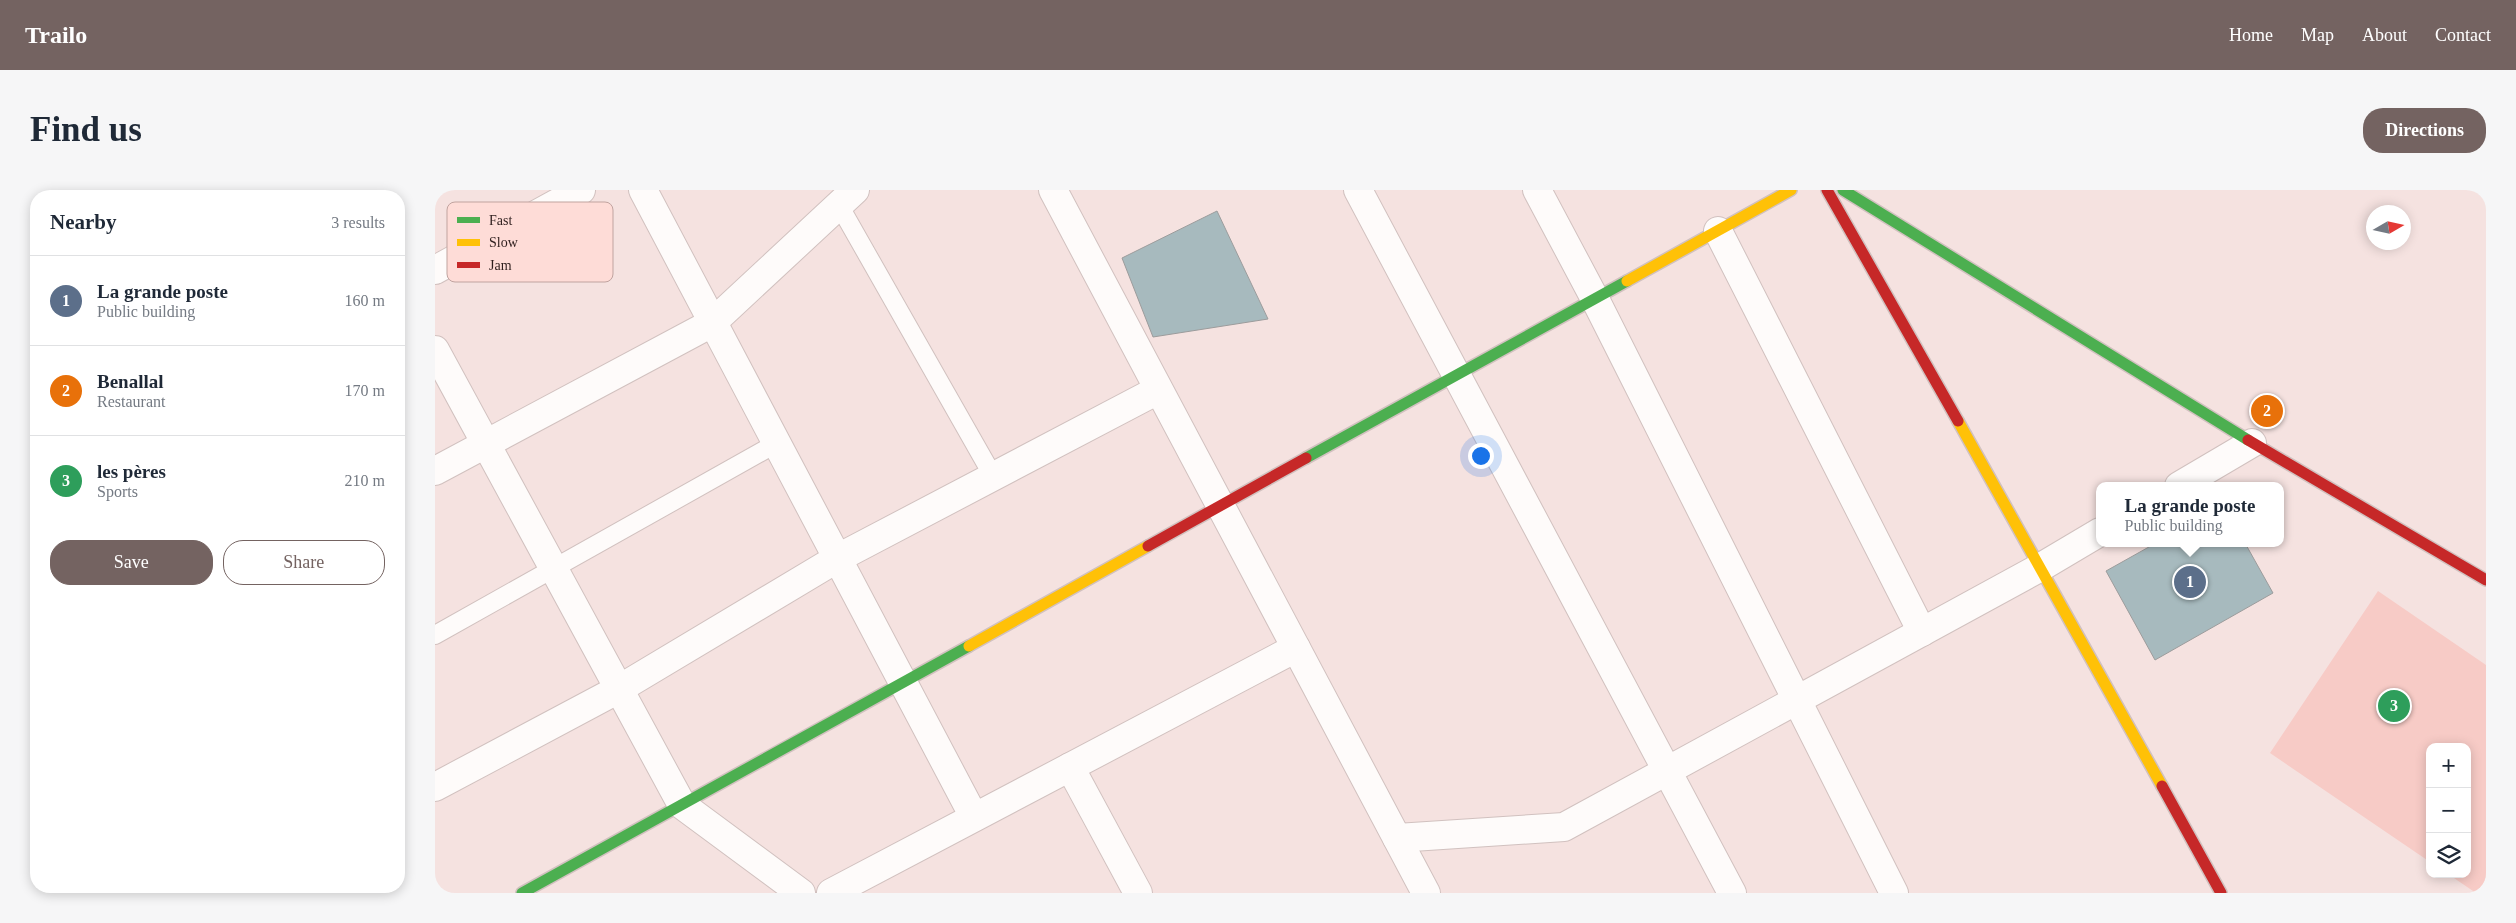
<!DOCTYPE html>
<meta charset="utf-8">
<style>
:root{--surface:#fff;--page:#f6f6f7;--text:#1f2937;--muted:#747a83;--line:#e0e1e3;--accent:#746361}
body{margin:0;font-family:Georgia,serif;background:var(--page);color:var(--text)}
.controls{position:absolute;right:15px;bottom:15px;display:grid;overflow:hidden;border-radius:10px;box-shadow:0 2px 12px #0003}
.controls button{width:45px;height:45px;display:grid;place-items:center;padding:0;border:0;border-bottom:1px solid var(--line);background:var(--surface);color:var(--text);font:25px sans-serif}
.compass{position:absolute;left:1931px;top:15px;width:45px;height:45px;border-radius:50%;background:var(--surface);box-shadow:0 2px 12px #0003;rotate:81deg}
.you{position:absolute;left:1045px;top:265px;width:18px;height:18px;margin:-12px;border:4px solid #fff;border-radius:50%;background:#1a73e8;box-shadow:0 0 0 8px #1a73e833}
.badge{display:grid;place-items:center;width:32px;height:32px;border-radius:50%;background:var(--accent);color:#fff;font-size:16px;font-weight:700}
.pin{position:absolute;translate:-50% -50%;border:2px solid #fff;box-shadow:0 1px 5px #0006}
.popup{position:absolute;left:1661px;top:292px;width:188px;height:65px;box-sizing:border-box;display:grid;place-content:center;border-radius:10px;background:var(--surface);filter:drop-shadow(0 1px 4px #0005);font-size:16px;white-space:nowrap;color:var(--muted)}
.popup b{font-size:19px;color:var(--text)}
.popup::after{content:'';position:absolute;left:50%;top:100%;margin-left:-10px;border:10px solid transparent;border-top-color:var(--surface)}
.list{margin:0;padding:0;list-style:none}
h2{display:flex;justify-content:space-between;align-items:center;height:65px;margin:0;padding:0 20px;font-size:21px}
h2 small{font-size:16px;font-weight:400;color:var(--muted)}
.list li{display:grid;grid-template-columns:32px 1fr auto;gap:15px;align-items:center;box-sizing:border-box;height:90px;padding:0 20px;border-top:1px solid var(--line)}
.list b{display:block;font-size:19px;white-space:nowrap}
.list p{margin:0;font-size:16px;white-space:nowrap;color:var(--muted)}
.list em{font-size:16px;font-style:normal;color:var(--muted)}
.actions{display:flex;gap:10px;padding:15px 20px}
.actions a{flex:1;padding:11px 0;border:1px solid var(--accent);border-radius:20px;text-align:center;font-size:18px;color:var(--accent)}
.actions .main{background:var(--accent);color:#fff}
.icon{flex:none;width:28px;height:28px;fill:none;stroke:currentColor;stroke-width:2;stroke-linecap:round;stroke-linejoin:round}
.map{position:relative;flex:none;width:2051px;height:703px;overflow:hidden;border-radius:20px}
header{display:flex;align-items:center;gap:30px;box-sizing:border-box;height:70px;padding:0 25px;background:var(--accent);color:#fff}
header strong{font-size:24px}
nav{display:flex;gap:28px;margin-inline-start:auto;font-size:18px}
.intro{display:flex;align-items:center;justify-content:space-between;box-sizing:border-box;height:120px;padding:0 30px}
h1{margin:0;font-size:35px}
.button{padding:12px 22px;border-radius:20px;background:var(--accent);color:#fff;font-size:18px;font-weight:700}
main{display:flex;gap:30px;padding:0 30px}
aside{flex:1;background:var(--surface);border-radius:20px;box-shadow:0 2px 12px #0003}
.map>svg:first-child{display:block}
.green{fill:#f7cbc6}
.building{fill:#a7babe;stroke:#9c9c9c}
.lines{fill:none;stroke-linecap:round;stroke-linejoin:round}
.lane-casing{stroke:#d1c1bf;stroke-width:20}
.street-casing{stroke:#d1c1bf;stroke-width:30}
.fast-casing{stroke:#d1c1bf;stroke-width:14}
.slow-casing{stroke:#d1c1bf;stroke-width:14}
.jam-casing{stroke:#d1c1bf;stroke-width:14}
.lane{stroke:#fefbfa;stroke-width:18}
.street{stroke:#fefbfa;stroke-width:28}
.fast{stroke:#4caf50;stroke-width:11}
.slow{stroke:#ffc107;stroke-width:11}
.jam{stroke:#c62828;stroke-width:11}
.key{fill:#fedcd7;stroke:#c0a39f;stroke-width:1}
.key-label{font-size:14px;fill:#2e1e1d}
</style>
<header>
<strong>Trailo</strong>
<nav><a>Home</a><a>Map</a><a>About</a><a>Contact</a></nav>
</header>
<div class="intro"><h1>Find us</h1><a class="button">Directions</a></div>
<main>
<aside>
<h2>Nearby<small>3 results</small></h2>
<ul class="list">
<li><span class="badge" style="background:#5c6f8a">1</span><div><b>La grande poste</b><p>Public building</p></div><em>160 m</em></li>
<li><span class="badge" style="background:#e8710a">2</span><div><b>Benallal</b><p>Restaurant</p></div><em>170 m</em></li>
<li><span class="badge" style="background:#2e9e5b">3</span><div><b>les pères</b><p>Sports</p></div><em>210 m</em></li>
</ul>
<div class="actions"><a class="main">Save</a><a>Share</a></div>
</aside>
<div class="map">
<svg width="2051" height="703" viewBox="0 0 2051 703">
<rect width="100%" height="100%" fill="#f5e2e0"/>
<polygon class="green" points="1943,401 2051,475 2051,703 2041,703 2013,684 2032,684 2032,557 1995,557 1995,672 1835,563"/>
<g class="building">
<polygon points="782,21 833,129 718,147 687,68"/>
<polygon points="1721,353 1810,353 1838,403 1720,470 1671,381"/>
</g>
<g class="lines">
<defs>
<g id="lane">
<polyline points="404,15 558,286"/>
<polyline points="0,445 342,253"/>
</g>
<g id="street">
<polyline points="208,0 539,627"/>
<polyline points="618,0 991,703"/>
<polyline points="923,0 1297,703"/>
<polyline points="1102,0 1160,109 1459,703"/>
<polyline points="1283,41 1487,442"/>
<polyline points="0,80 146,0"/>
<polyline points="0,160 247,615 366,703"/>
<polyline points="0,281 277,133 420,0"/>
<polyline points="1744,296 1817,253"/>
<polyline points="635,577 703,703"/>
<polyline points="0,597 184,499 403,368 723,200"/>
<polyline points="962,648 1129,637 1606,377 1665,342"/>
<polyline points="396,703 861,458"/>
</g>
<g id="fast">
<polyline points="1408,0 1813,250"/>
<polyline points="871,268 1192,91"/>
<polyline points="87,703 534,456"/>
</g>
<g id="slow">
<polyline points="1192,91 1356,0"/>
<polyline points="1523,231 1727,596"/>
<polyline points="534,456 713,356"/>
</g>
<g id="jam">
<polyline points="1392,0 1523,231"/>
<polyline points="1813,250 2051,390"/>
<polyline points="713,356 871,268"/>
<polyline points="1727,596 1786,703"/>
</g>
</defs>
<use href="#lane" class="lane-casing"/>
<use href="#street" class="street-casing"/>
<use href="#fast" class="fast-casing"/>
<use href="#slow" class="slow-casing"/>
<use href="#jam" class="jam-casing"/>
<use href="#lane" class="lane"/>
<use href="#street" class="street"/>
<use href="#fast" class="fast"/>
<use href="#slow" class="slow"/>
<use href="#jam" class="jam"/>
</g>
<rect x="12" y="12" width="166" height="80" rx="8" class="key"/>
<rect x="22" y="27" width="23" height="6" fill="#4caf50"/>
<rect x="22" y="49" width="23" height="7" fill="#ffc107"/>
<rect x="22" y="72" width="23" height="6" fill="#c62828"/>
<g class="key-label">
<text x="54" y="35">Fast</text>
<text x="54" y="57">Slow</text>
<text x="54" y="80">Jam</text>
</g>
</svg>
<div class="controls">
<button>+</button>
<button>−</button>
<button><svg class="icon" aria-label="layers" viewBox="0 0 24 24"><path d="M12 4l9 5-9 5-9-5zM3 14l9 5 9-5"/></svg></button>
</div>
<svg class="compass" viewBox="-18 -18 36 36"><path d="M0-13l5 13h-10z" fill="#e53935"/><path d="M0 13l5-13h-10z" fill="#747a83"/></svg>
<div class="you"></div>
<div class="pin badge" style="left:1755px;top:392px;background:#5c6f8a">1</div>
<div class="popup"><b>La grande poste</b>Public building</div>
<div class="pin badge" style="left:1832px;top:221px;background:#e8710a">2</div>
<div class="pin badge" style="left:1959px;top:516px;background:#2e9e5b">3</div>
</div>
</main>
